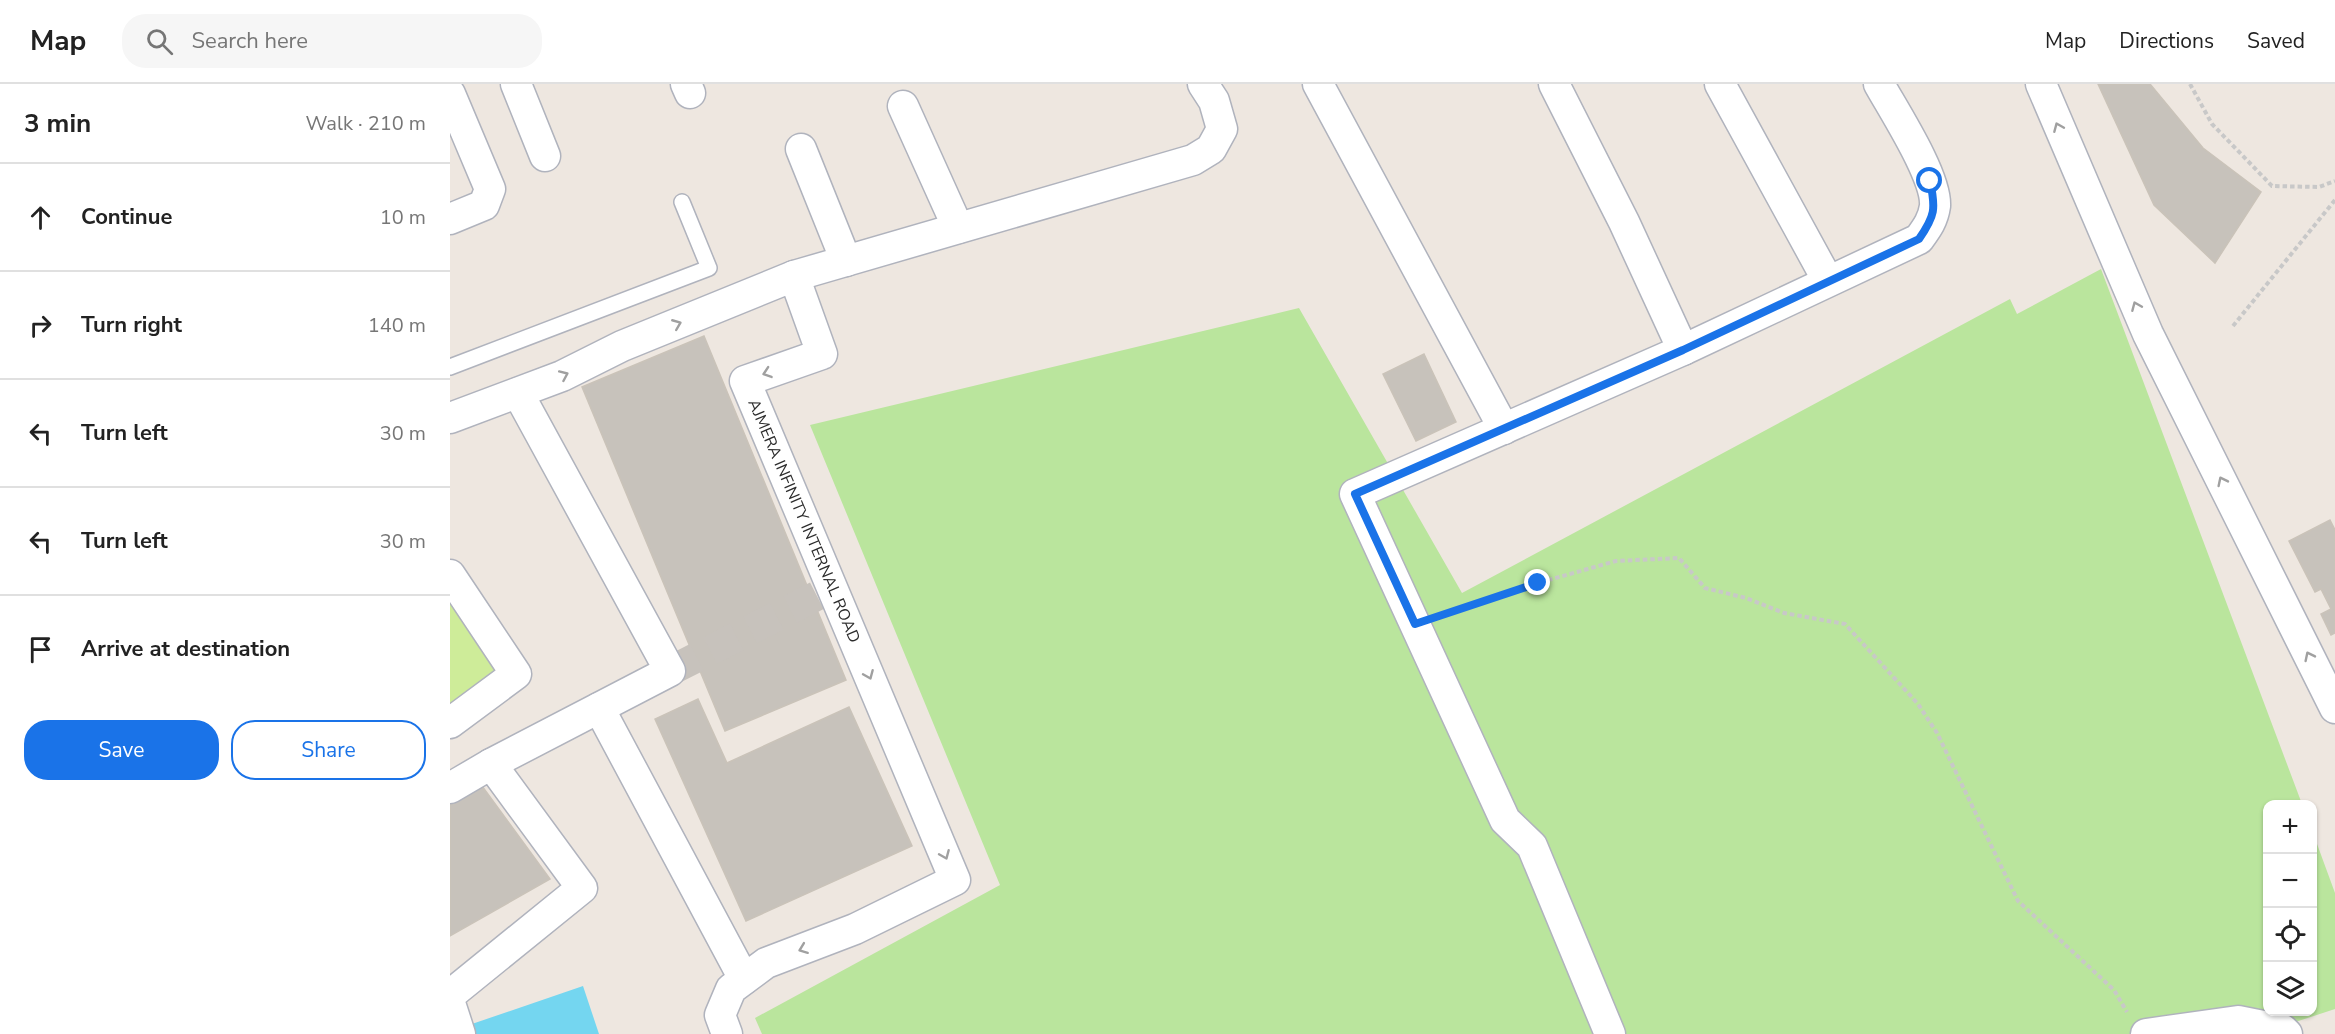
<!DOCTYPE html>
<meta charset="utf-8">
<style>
:root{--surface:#fff;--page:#f6f6f6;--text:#222;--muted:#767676;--line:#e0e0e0;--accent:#1a73e8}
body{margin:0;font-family:"Nunito Sans",sans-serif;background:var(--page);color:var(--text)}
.controls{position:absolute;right:18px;bottom:18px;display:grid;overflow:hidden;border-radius:12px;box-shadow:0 2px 4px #0004}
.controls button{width:54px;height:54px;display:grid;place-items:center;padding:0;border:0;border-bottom:2px solid var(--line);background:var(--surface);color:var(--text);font:30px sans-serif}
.stop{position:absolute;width:18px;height:18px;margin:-14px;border:4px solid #1a73e8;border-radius:50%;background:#fff}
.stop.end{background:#1a73e8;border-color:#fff;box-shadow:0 2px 6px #0008}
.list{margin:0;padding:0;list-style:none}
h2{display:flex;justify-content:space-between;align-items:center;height:78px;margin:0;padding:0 24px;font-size:26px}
h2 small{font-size:20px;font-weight:400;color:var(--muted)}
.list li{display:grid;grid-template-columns:39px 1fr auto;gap:18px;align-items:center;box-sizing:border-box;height:108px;padding:0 24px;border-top:2px solid var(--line)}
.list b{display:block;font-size:22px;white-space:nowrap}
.list em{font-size:20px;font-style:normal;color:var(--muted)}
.actions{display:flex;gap:12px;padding:18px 24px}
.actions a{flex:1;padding:14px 0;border:2px solid var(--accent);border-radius:24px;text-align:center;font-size:21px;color:var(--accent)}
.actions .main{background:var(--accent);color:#fff}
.icon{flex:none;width:33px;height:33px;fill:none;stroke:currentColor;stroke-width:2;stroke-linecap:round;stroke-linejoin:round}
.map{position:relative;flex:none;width:1885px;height:950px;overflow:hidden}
header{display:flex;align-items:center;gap:36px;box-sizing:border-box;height:84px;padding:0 30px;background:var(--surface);border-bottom:2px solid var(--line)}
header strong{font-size:28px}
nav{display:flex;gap:33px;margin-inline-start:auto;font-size:21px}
.search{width:420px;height:54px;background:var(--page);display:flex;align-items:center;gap:15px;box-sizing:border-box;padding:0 21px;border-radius:24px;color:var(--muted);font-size:22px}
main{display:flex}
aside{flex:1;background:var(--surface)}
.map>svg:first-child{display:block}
.green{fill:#bae59d}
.pitch{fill:#ceec99}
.water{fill:#74d6f0}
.building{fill:#c7c2bb;stroke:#cac3b9;stroke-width:1.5}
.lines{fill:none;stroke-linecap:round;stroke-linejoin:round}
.street-tunnel{stroke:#c7c2bc;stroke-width:30;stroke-dasharray:30 15;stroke-linecap:butt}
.lane-casing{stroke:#b0b3bd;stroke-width:18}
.street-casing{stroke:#b0b3bd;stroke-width:33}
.path{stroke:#c8c8c8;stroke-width:4;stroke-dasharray:4.5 3;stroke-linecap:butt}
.lane{stroke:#fff;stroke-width:15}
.street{stroke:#fff;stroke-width:30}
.oneway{stroke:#a0a0a0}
.route{stroke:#1a73e8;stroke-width:8}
.labels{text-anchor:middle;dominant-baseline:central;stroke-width:4.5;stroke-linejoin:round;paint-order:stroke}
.street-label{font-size:16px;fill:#2d2d2d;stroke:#fff}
</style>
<header>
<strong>Map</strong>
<div class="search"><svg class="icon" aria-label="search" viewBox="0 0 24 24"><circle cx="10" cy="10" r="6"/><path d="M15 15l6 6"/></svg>Search here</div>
<nav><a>Map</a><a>Directions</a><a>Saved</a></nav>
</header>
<main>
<aside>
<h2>3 min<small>Walk · 210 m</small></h2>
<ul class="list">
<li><svg class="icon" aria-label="ahead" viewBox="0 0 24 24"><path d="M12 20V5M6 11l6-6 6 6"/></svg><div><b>Continue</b></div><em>10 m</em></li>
<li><svg class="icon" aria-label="right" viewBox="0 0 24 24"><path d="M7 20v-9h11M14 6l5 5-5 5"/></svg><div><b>Turn right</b></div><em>140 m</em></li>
<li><svg class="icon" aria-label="left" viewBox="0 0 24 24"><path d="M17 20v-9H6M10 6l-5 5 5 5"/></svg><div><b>Turn left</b></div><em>30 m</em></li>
<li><svg class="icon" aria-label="left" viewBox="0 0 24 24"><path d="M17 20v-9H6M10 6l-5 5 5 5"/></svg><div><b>Turn left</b></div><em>30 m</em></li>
<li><svg class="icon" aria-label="arrive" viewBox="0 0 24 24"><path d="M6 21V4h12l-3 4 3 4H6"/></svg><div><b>Arrive at destination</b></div></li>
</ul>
<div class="actions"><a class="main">Save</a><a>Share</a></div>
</aside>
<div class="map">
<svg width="1885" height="950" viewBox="0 0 1885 950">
<rect width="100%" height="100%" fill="#eee7e0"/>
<polygon class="green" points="1651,185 1852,720 1818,720 1818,928 1862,928 1863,749 1885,809 1885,925 1809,950 312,950 305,934 550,801 360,341 849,224 1012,509 1560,215 1567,230"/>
<polygon class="pitch" points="0,503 60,587 0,630"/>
<polygon class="water" points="133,902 149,950 22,950 19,941"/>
<g class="building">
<polygon points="1648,0 1700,0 1753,64 1811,108 1765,179 1704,121"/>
<polygon points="254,252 396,596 275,647 132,303"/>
<polygon points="974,270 1006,338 966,357 933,290"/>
<polygon points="1880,436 1885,446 1885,549 1881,551 1871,530 1881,525 1871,505 1865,508 1839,457"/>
<polygon points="248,615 277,679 399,623 462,762 296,837 205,635"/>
<polygon points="32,702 100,795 0,852 0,721"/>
</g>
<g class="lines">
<polyline class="street-tunnel" points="220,587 382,504"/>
<defs>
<polyline id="lane" points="0,283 259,184 232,118"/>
<g id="street">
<polyline points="66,0 95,72"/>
<polyline points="236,0 240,9"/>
<polyline points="868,0 1054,345"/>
<polyline points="1104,0 1174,138 1233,266"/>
<polyline points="1270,0 1378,197"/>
<polyline points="1591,0 1698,250 1885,624"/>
<polyline points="0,10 40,105 34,121 0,135"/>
<polyline points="453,22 508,144"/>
<polyline points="351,65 396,177"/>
<polyline points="344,192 743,76 761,65 772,45 764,17 753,0"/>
<polyline points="0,334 112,292 172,262 344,192 372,270 295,297 505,796 405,845 316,879 281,905 270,931 277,950"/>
<polyline points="0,491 66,590 0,639"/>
<polyline points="149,624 294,895"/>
<polyline points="41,680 220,587 68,309"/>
<polyline points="0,704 41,680 132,804 0,911"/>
<polyline points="0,919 10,950"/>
<path d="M1160 950 1082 762 1055 736 905 410 1233 266 1469 155C1477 144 1483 136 1485 122 1487 93 1444 27 1429 0"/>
<polyline points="1696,950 1788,937 1833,946 1837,950"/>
</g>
</defs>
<use href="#lane" class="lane-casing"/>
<use href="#street" class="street-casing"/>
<g class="path">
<polyline points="1740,0 1762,40 1822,102 1869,103 1885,97"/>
<polyline points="1783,242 1885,116"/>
<polyline points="991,531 1088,499 1166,477 1229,474 1255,504 1296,514 1334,529 1395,540 1468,620 1487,649 1568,817 1664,906 1677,928"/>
</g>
<use href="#lane" class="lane"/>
<use href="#street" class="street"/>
</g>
<defs><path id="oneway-chevron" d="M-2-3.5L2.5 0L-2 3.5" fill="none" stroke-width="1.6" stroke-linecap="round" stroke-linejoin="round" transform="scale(1.5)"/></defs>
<g class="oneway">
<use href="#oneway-chevron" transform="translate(1608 43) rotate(-113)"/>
<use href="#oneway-chevron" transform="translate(1686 222) rotate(-113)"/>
<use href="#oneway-chevron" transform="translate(227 240) rotate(-22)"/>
<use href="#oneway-chevron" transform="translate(317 289) rotate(161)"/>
<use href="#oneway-chevron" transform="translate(114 291) rotate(-24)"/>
<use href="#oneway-chevron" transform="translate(1772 397) rotate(-116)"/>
<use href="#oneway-chevron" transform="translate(1859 572) rotate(-116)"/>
<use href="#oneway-chevron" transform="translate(419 591) rotate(67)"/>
<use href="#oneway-chevron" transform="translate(495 771) rotate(67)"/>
<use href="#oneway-chevron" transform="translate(353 865) rotate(159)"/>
</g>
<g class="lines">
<path class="route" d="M1088 499 965 540 905 410 1233 266 1469 155C1485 132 1486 125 1480 97"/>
</g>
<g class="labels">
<g class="street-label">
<text transform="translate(354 437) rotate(67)">AJMERA INFINITY INTERNAL ROAD</text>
</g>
</g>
</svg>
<div class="controls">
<button>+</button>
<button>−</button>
<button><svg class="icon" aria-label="locate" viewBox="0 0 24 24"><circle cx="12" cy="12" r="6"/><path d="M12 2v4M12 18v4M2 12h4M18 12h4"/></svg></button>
<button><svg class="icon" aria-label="layers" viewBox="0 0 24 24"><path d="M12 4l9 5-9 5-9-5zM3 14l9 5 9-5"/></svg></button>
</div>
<div class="stop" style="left:1480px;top:97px"></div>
<div class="stop end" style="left:1088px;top:499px"></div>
</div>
</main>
